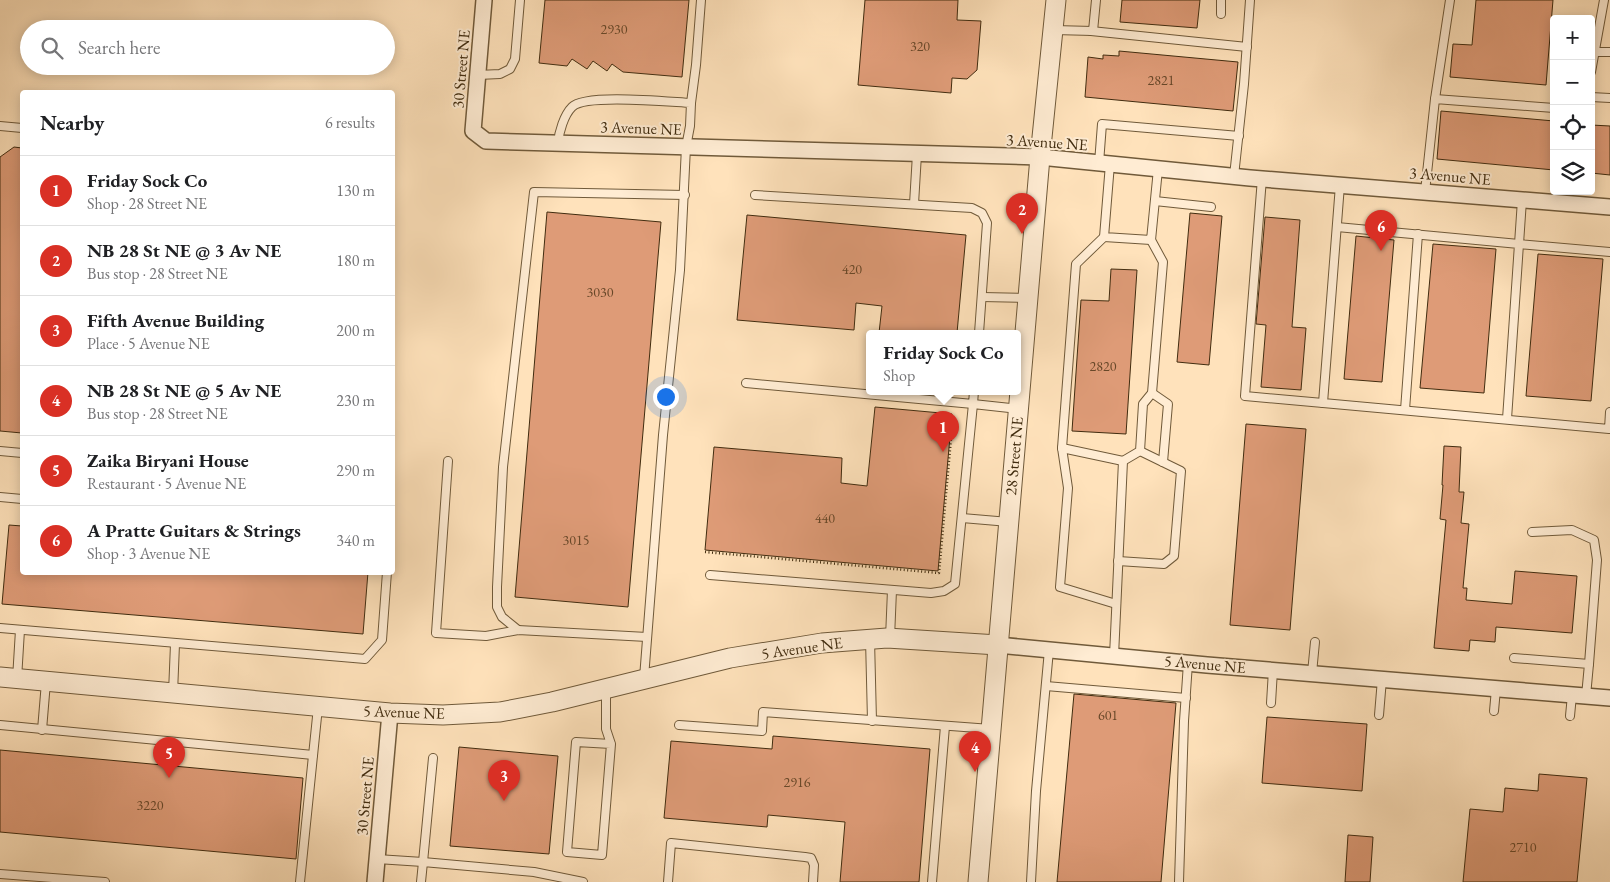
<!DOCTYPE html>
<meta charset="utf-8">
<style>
:root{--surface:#fff;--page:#f6f6f6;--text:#202124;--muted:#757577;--line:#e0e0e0;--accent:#d93025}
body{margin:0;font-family:"EB Garamond",serif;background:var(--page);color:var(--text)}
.controls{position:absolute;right:15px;top:15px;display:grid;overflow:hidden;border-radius:5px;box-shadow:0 2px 12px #0003}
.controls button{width:45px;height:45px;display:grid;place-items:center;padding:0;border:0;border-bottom:1px solid var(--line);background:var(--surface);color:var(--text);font:25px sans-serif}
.you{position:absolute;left:665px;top:396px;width:18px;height:18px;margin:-12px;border:4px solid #fff;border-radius:50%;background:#1a73e8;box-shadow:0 0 0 8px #1a73e833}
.badge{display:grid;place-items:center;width:32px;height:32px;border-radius:50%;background:var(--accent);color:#fff;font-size:16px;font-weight:700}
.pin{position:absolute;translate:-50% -41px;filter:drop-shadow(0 1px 2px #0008)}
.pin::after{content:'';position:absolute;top:26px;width:18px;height:15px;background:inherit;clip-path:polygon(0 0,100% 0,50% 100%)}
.popup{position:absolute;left:866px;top:330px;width:155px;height:65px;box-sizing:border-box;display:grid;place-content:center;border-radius:5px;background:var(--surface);filter:drop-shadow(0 1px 4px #0005);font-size:16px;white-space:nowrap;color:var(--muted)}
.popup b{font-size:19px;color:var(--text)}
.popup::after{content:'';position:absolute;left:50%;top:100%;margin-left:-10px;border:10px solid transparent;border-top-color:var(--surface)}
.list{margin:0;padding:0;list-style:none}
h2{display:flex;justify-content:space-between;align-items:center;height:65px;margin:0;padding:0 20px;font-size:21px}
h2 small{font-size:16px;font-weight:400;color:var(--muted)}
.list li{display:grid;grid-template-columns:32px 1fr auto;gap:15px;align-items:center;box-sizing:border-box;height:70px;padding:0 20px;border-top:1px solid var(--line)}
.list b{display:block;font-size:19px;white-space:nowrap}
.list p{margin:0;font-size:16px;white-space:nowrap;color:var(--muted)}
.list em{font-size:16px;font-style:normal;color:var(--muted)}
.icon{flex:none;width:28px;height:28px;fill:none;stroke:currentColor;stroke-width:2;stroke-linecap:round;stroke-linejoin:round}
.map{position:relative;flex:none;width:1610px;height:882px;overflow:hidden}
.search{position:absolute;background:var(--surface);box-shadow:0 2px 12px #0003;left:20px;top:20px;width:375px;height:55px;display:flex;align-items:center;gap:12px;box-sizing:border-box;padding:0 18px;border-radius:28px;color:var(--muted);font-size:19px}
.panel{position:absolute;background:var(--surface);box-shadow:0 2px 12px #0003;left:20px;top:90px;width:375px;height:485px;border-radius:5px}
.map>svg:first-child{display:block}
.building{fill:#de9b77;stroke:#412c0f}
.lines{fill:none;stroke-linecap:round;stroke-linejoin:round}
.service-casing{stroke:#705a3a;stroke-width:10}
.minor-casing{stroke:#705a3a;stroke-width:18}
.tertiary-casing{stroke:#705a3a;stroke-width:21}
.path{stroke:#412c0f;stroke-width:2.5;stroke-dasharray:1 2.5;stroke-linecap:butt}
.service{stroke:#ffecd3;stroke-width:8}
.minor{stroke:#ffecd3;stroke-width:15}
.tertiary{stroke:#ffecd3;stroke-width:19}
.labels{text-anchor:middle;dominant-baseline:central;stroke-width:4;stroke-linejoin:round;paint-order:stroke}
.number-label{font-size:14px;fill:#684829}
.street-label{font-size:16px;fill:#412c0f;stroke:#ffecd3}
</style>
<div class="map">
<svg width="1610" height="882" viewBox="0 0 1610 882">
<rect width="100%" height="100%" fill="#ffe2bb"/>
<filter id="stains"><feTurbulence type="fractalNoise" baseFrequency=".004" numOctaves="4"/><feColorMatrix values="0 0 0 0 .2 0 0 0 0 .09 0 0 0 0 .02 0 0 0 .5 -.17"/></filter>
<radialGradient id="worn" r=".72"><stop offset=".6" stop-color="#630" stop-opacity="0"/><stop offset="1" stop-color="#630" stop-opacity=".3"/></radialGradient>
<g class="building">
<polygon points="545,0 689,0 682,77 623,72 612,64 607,71 593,61 587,69 572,59 567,66 539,63"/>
<polygon points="865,0 958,0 957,20 981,21 977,70 967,79 952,78 951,93 858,85"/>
<polygon points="1122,0 1200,0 1197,28 1120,22"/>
<polygon points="1476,0 1553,0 1546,85 1450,77 1453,44 1472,45"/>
<polygon points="1119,51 1238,62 1233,111 1085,97 1088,57 1103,59 1103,55 1119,56"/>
<polygon points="1441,111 1554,121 1554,170 1437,159"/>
<polygon points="1591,125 1610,126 1610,175 1591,173"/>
<polygon points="14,147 22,148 22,433 0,431 0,157"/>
<polygon points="547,212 661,222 628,607 515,597"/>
<polygon points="1190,213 1222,216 1209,365 1177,362"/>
<polygon points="747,215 966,235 957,333 879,333 882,306 856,303 854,330 737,320"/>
<polygon points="1265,217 1300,220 1292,327 1306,328 1301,390 1261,387 1266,325 1256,324"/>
<polygon points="1356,236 1394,240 1382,382 1344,379"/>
<polygon points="1433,244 1496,249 1484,393 1420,388"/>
<polygon points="1538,254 1603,259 1591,401 1526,396"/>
<polygon points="1111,269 1137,270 1126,434 1072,431 1081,300 1109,301"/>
<polygon points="875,407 952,414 938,571 705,550 714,447 842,458 841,483 867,486"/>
<polygon points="1246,424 1306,429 1290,630 1230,625"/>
<polygon points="1444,446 1461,447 1459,492 1464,492 1461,523 1469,524 1463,588 1467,588 1466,600 1512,604 1515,571 1577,576 1572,633 1496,627 1495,642 1470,640 1469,651 1434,648 1446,520 1440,519 1443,485 1442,485"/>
<polygon points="9,525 22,526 22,572 368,572 363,634 2,604"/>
<polygon points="1074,694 1176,703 1161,882 1057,882"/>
<polygon points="1267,717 1367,724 1362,791 1262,783"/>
<polygon points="773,736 930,749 919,882 840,882 845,822 768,815 767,827 664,818 671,741 772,749"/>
<polygon points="459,747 558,756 549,854 450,846"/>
<polygon points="0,750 303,778 296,859 0,832"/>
<polygon points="1539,774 1587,778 1577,882 1463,882 1470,809 1503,812 1505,788 1538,791"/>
<polygon points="1348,835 1373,837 1370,882 1345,882"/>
</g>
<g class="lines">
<defs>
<g id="service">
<polyline points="1221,14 1221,0"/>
<polyline points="1054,30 1093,31 1096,0"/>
<polyline points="1091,31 1247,47"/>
<polyline points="1595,52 1610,52"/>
<polyline points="1591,72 1604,0"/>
<polyline points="478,75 500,74 510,69 515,59 520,0"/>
<polyline points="1591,97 1610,98"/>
<polyline points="1435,99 1450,0"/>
<polyline points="691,103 696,65 701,0"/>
<polyline points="0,126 22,128"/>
<path d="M558 143C559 132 564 115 572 107 585 93 670 102 691 103L690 126 686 147 680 270 663 435 644 678"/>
<polyline points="1099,163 1102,124 1239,136"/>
<polyline points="1110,164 1104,237 1151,240 1158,169"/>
<polyline points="1234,176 1244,84 1250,0"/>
<polyline points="1262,178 1245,396 1323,403"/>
<polyline points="1340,185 1323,403 1609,429 1610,412"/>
<polyline points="1425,192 1435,99 1554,108"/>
<polyline points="755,195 972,208 982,213 987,223 979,333"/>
<polyline points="1522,200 1519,244 1610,252"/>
<polyline points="1155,201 1211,207"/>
<polyline points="914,204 917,154"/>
<polyline points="1337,227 1519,244 1507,419"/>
<polyline points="1104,237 1076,264 1062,448 1068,488 1060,587 1116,604"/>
<polyline points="982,297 1028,298"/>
<polyline points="746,383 973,404 974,391"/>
<polyline points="1152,393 1168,404 1163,462"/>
<polyline points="1405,410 1418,234"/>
<polyline points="1062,448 1123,461"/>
<polyline points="0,451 22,453"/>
<polyline points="448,461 436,633 486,636 518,630 647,637"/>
<polyline points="0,497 22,499"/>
<polyline points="962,518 1009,522"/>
<polyline points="1532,532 1572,530 1594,540 1597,560 1589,664"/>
<polyline points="1118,561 1164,564 1174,556 1181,471 1140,451"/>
<polyline points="710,575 931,593 944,591 955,584 973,404 1019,409"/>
<polyline points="0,628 365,659 382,640 387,572"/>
<polyline points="518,630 502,617 497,607 497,587 503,467 534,192 685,195"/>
<polyline points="890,638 892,590"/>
<polyline points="870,639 872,721"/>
<polyline points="1114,656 1123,461 1140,451 1143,404 1152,393 1163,262 1151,240"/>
<polyline points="1514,658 1589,664 1586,696"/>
<polyline points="1312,673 1315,642"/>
<polyline points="17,679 20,630"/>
<polyline points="1046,686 1186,698"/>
<polyline points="606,690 606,729 611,744 602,855 567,852 576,742 611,744"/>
<polyline points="173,693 175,644"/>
<polyline points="1271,703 1273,670"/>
<polyline points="1494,711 1496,689"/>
<polyline points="1379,715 1382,679"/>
<polyline points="1570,716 1572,695"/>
<polyline points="0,725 313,755"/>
<polyline points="679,725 762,731 763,712 991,729"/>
<polyline points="42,730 46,682"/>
<polyline points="377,859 423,862 433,758"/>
<polyline points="0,874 105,882"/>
<polyline points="300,882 318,707"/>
<polyline points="421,882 423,862 534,872 583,882"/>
<polyline points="668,882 671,843 805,857 811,858 814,865 813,882"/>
<polyline points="932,882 945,726"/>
<polyline points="1031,882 1036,791 1049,650"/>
<polyline points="1179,882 1184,721 1188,663"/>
</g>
<g id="minor">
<polyline points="484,0 473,131 486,141 1040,157 1250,178 1610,207"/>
<polyline points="998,645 1207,665 1610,698"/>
<polyline points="375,882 390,713"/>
</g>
<g id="tertiary">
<polyline points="0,677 390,713 443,715 500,712 552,702 730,658 822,643 887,638 998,645"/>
<polyline points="978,882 1040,157 1056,0"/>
</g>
</defs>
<use href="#service" class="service-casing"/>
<use href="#minor" class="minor-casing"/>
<use href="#tertiary" class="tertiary-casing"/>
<polyline class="path" points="705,552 939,573 953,416"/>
<use href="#service" class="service"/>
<use href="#minor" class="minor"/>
<use href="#tertiary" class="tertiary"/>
</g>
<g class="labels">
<g class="number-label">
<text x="614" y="29">2930</text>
<text x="920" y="46">320</text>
<text x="1161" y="80">2821</text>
<text x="852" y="269">420</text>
<text x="600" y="292">3030</text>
<text x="1103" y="366">2820</text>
<text x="825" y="518">440</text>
<text x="576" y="540">3015</text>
<text x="1108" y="715">601</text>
<text x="797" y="782">2916</text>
<text x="150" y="805">3220</text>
<text x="1523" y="847">2710</text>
</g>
<g class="street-label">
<text transform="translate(461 69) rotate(-85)">30 Street NE</text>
<text transform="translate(641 128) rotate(2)">3 Avenue NE</text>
<text transform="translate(1047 142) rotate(4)">3 Avenue NE</text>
<text transform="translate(1450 176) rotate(5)">3 Avenue NE</text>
<text transform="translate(1014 456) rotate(-85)">28 Street NE</text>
<text transform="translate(802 648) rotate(-8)">5 Avenue NE</text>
<text transform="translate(1205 664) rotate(5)">5 Avenue NE</text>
<text transform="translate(404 712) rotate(2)">5 Avenue NE</text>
<text transform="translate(365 796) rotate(-85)">30 Street NE</text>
</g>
</g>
<rect width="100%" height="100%" filter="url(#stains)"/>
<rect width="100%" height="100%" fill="url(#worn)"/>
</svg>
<div class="controls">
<button>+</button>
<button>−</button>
<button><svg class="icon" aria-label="locate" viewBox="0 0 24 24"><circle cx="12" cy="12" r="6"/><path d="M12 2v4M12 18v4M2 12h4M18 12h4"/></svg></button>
<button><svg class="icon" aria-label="layers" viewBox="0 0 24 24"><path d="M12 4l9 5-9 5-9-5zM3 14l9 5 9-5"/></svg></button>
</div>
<div class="you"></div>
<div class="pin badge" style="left:943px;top:452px">1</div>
<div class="popup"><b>Friday Sock Co</b>Shop</div>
<div class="pin badge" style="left:1022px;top:234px">2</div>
<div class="pin badge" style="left:504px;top:801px">3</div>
<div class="pin badge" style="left:975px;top:772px">4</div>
<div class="pin badge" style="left:169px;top:778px">5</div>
<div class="pin badge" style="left:1381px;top:251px">6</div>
<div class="search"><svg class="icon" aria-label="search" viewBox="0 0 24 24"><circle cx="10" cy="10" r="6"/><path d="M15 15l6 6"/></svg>Search here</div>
<section class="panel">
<h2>Nearby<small>6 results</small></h2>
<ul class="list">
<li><span class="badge">1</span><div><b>Friday Sock Co</b><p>Shop · 28 Street NE</p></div><em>130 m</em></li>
<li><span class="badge">2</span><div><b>NB 28 St NE @ 3 Av NE</b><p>Bus stop · 28 Street NE</p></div><em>180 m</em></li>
<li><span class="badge">3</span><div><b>Fifth Avenue Building</b><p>Place · 5 Avenue NE</p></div><em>200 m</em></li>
<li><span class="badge">4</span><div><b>NB 28 St NE @ 5 Av NE</b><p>Bus stop · 28 Street NE</p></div><em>230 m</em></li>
<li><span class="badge">5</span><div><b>Zaika Biryani House</b><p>Restaurant · 5 Avenue NE</p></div><em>290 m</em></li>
<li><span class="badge">6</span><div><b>A Pratte Guitars &amp; Strings</b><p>Shop · 3 Avenue NE</p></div><em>340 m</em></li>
</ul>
</section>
</div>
